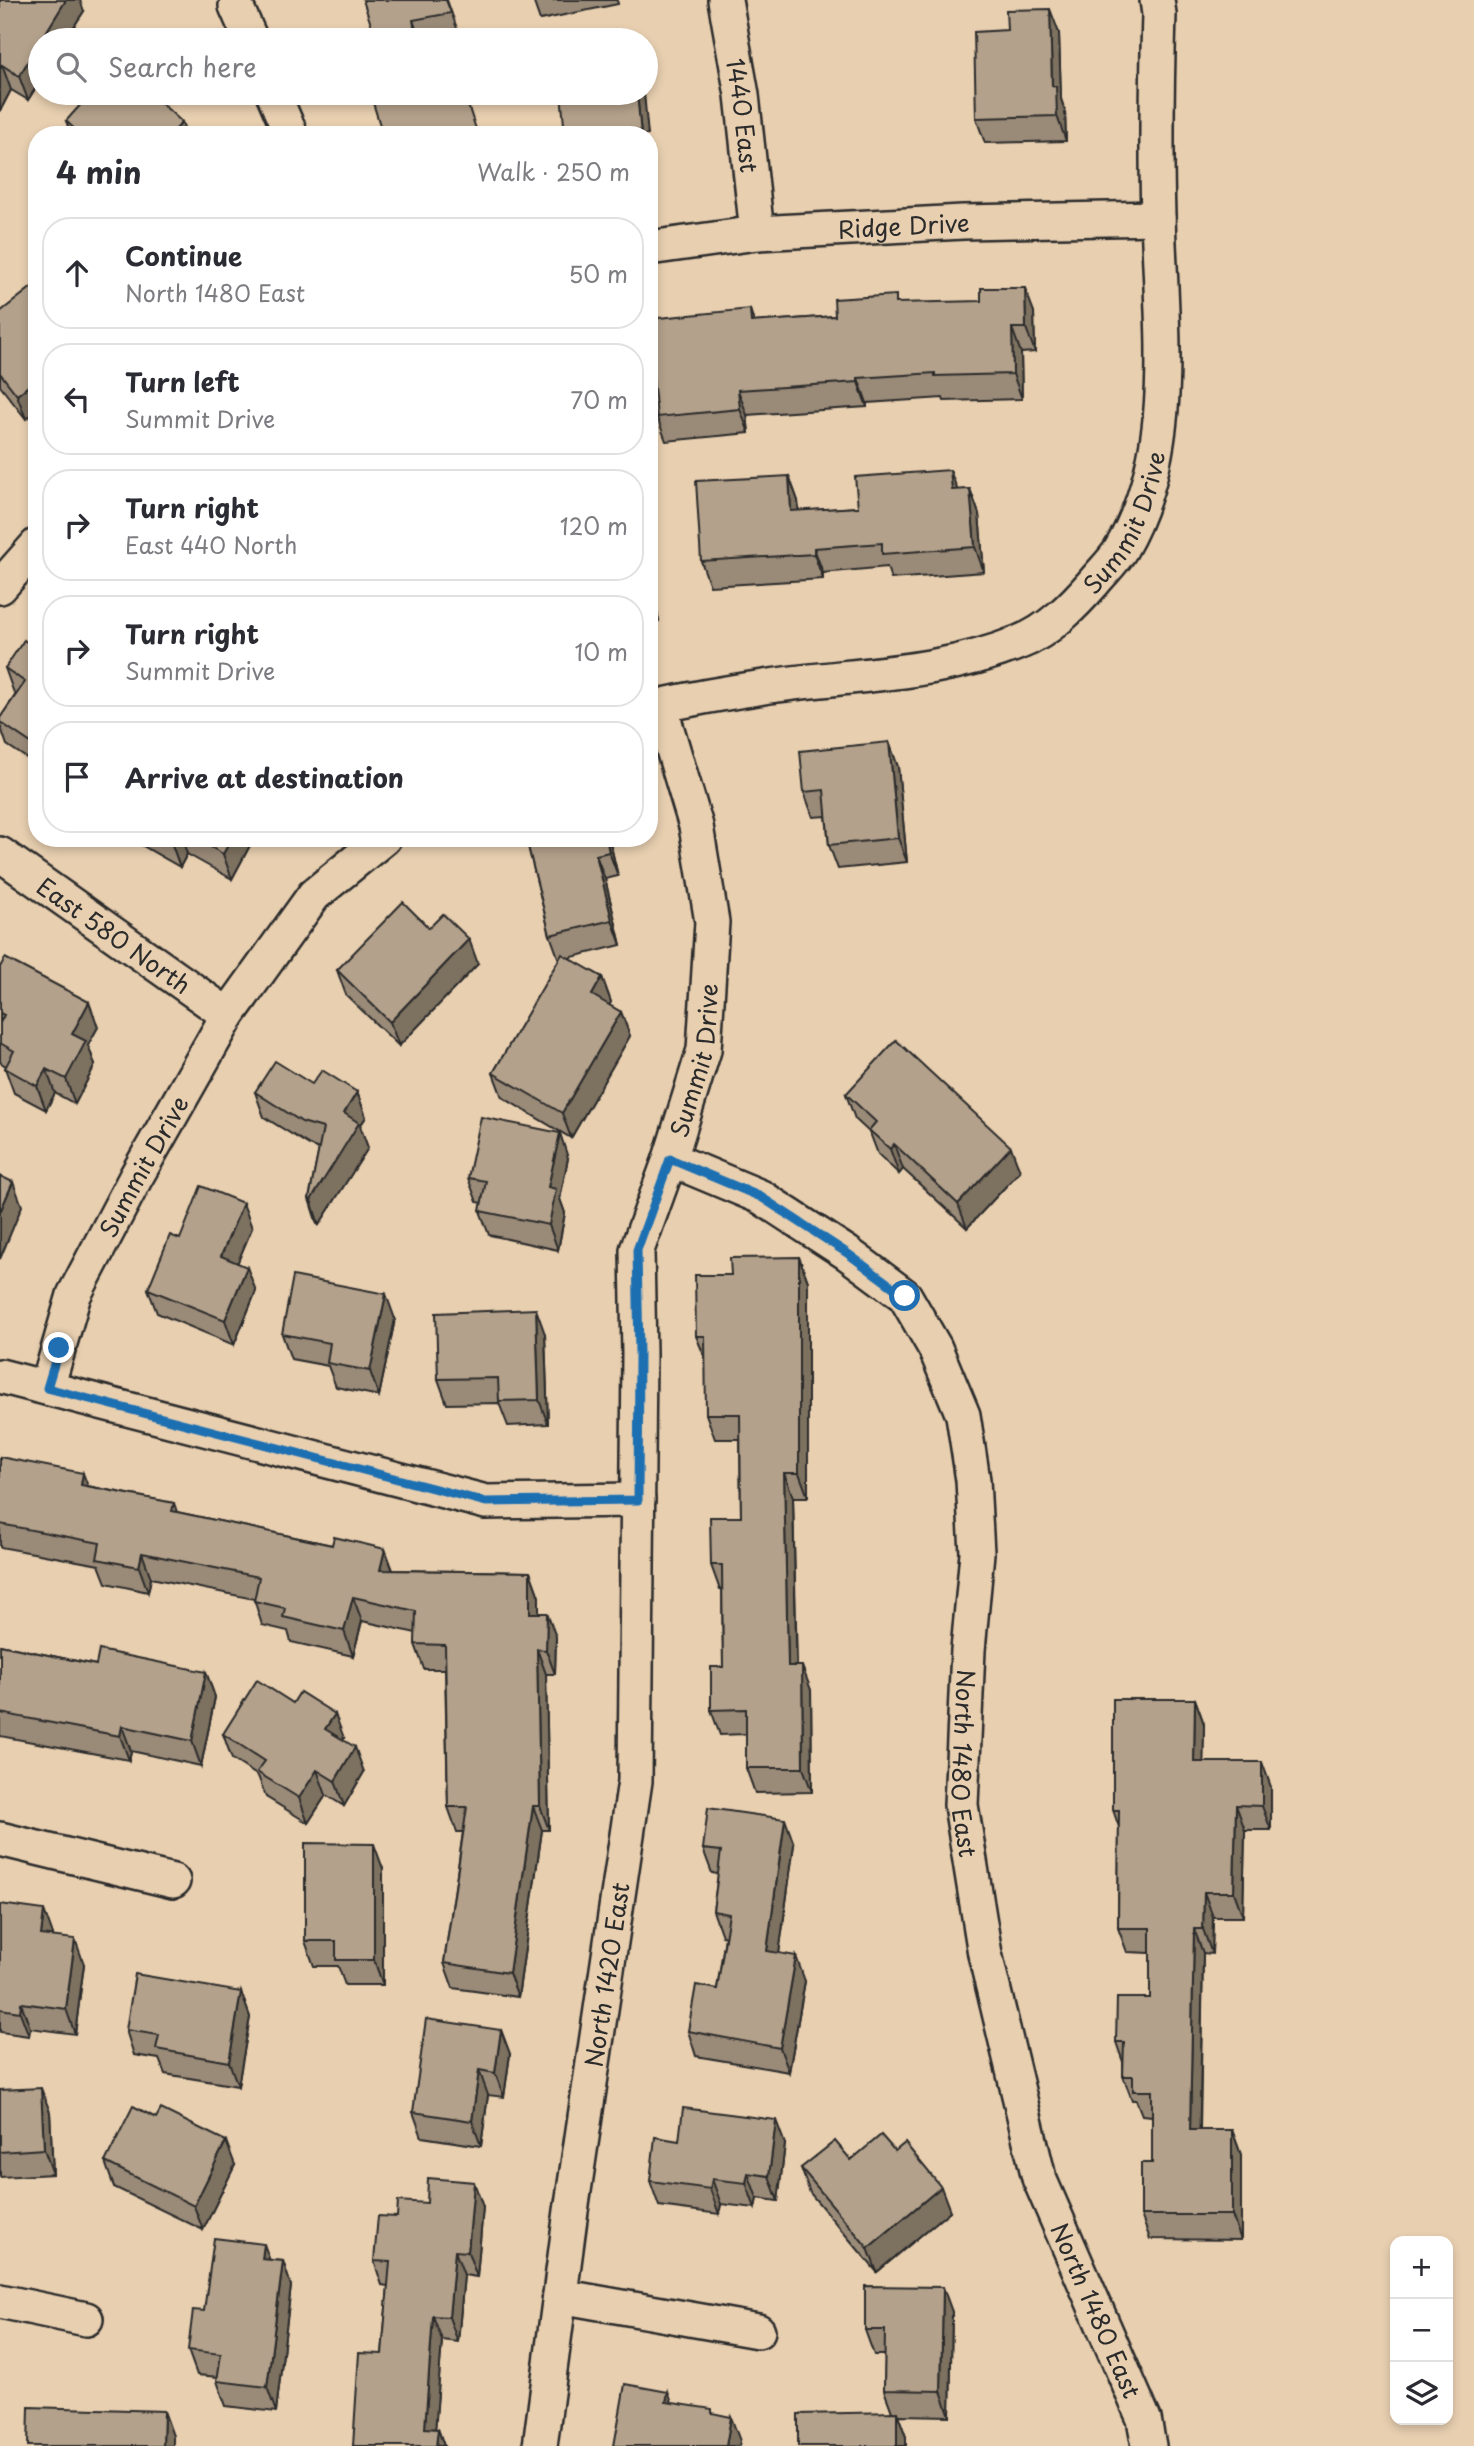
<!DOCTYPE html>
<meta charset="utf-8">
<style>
:root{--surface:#fff;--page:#f7f7f7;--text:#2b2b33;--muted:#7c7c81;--line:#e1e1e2}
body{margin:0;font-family:"Playpen Sans",sans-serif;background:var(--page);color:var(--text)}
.controls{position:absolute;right:21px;bottom:21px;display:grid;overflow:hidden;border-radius:14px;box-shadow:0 4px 10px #0003}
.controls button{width:63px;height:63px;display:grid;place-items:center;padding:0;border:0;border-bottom:2px solid var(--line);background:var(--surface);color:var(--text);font:35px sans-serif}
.stop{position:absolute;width:21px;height:21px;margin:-16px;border:5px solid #1f6fb2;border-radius:50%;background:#fff}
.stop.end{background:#1f6fb2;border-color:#fff;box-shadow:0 2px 7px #0008}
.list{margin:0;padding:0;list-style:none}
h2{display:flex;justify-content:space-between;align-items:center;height:91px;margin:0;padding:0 28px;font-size:30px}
h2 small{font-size:23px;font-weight:400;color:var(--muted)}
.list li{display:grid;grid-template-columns:46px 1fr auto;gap:21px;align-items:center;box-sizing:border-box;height:112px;margin:0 14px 14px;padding:0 14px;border:2px solid var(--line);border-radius:28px}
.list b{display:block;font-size:26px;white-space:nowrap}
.list p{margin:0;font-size:23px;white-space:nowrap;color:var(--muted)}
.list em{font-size:23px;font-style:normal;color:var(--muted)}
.icon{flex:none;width:38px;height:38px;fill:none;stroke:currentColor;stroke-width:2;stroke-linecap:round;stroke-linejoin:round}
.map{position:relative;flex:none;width:1474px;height:2446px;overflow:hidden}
.search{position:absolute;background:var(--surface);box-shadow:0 4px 10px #0003;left:28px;top:28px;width:630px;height:77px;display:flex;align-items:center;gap:18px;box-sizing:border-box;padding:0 24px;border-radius:38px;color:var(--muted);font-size:26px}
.panel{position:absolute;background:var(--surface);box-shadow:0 4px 10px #0003;left:28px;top:126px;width:630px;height:721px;border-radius:28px}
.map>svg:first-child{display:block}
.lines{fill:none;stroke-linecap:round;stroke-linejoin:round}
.street-casing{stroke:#2b2b2b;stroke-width:38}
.street{stroke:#e8cfb0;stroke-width:33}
.wall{fill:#9a8a78;stroke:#2b2b2b;stroke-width:2}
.shaded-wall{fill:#7d7161;stroke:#2b2b2b;stroke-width:2}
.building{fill:#b3a18b;stroke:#2b2b2b;stroke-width:2}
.route{stroke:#1f6fb2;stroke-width:9}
.labels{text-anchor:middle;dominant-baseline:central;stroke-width:6;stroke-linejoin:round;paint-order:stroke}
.street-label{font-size:24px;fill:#2b2b2b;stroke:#e8cfb0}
</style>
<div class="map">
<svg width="1474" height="2446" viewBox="0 0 1474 2446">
<rect width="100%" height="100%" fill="#e8cfb0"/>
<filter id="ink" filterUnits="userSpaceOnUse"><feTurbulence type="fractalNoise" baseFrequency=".0143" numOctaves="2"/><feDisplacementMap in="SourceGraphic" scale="14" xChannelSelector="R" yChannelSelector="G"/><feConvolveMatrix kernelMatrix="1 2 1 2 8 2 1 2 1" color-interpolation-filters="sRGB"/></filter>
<g filter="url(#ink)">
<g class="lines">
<defs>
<g id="street">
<path id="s1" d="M725 0 742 95 757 233"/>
<polyline points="236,6 251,40"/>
<polyline points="273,93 291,135"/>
<path id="s2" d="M649 248 757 233 963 222 1158 218"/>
<polyline points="0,587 37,545"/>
<path id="s3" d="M649 708C689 699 729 692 770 686 854 674 940 675 1020 642 1049 631 1074 605 1094 582 1103 571 1114 561 1121 549 1179 449 1161 327 1158 216 1156 148 1157 81 1159 14L1157 0"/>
<path id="s4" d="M0 854 228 1015"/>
<path id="s5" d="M670 1159 761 1197 847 1253 905 1296 935 1348 963 1415 973 1480 977 1553 968 1650 961 1805 985 1954 1039 2178 1144 2419 1149 2446"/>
<polyline points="0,1376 486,1502 638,1500"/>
<path id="s6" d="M47 1388 74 1295 136 1177 228 1015 314 895 384 838"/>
<polyline points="0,1839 173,1881"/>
<polyline points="560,2296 758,2331"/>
<polyline points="0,2301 86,2319"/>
<path id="s7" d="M540 2446 571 2211 635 1781 639 1354 637 1250 670 1159 704 1050 712 922 696 826 660 706"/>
</g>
</defs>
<use href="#street" class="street-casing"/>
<use href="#street" class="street"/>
</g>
<g class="wall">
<polygon points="0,0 84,11 65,40 40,40 40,81 28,100 11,90 0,111"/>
<polygon points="447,0 460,37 445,40 376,40"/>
<polygon points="533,0 617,0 618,4 540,20"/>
<polygon points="1059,33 1061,99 1065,111 1066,141 985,143 976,118"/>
<polygon points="66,121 187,135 71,135"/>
<polygon points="37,293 37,411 26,419 0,386 0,312"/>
<polygon points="899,303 1034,312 1035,352 1021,353 1022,399 944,401 943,398 867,403 867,407 747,415 749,433 666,441 657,417 750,309 754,322 835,316"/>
<polygon points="789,476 798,501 799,511 858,507 957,490 970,489 979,514 984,572 891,579 887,567 823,573 823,579 710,586 701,561"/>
<polygon points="649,571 659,621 649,623"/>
<polygon points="37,649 37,765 7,745 0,725 0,718 16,694 14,693 5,668"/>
<polygon points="889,742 898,767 907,862 838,869 829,845 826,816 813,817 804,792"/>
<polygon points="129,838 254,838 232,879 187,854 180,867"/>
<polygon points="526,838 609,838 618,876 605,879 621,945 568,958 602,977 611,1002 609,1005 621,1012 630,1036 571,1138 502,1097 493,1073 559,960 550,935"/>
<polygon points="429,928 478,964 399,1046 346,995 337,970"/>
<polygon points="0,967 98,1027 88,1045 95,1065 75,1104 55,1093 46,1110 14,1093 5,1068 6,1066 1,1063 0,1061"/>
<polygon points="312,1084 357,1092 366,1117 360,1126 368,1148 319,1225 317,1224 309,1199 319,1149 311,1146 264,1117 255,1092"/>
<polygon points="846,1094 1020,1171 967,1228 903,1169 899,1174 878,1154 870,1133 855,1119"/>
<polygon points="568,1158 560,1199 565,1213 558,1250 489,1235 480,1211 482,1203 477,1202 468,1178"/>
<polygon points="252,1228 237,1263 256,1291 234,1345 157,1313 148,1289 180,1239"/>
<polygon points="799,1257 808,1282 808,1497 793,1497 797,1666 811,1690 812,1792 755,1793 746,1768 746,1734 720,1735 711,1710 723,1667 722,1590 720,1590 711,1565 741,1517 740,1439 715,1439 706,1414 706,1360 696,1336 731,1275"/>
<polygon points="395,1319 379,1396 336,1387 328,1366 291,1359 282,1334"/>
<polygon points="545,1334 548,1424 508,1426 499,1403 447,1404 438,1379"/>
<polygon points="0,1457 88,1486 174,1503 177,1512 332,1545 385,1549 393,1570 530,1572 539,1597 539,1613 556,1637 555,1674 546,1674 549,1830 542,1830 518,1997 453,1988 444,1963 463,1832 457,1832 448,1807 445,1669 424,1669 415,1644 416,1633 362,1621 353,1656 291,1642 288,1631 262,1625 254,1599 151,1578 148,1592 106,1583 99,1565 0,1547"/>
<polygon points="0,1645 96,1665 206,1672 215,1697 201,1766 131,1751 129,1760 0,1736"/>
<polygon points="1195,1699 1204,1724 1203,1762 1271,1787 1271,1830 1245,1830 1243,1917 1213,1917 1212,1954 1203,1953 1200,2130 1232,2130 1241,2155 1241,2240 1150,2239 1141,2215 1152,2163 1152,2116 1142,2115 1136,2100 1132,2100 1123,2076 1123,2062 1116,2042 1150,1998 1150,1953 1127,1952 1118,1928 1119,1827 1113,1810"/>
<polygon points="223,1734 344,1738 343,1740 364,1772 344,1806 326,1795 308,1823 266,1797 258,1776 232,1759"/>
<polygon points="794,1844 779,1953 805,1981 789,2072 696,2056 688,2031 717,1989 725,1937 722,1936 713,1911 718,1874 712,1873 703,1849"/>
<polygon points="383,1869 383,1985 345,1985 338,1966 314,1966 305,1941"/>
<polygon points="0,1904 53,1935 53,1936 84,1964 75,2034 30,2028 29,2036 0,2032"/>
<polygon points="241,1992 250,2017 238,2086 165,2074 159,2059 134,2055 126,2030"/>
<polygon points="501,2030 510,2054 504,2097 488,2095 481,2146 422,2137 413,2112"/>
<polygon points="0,2090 50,2112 53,2174 0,2177"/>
<polygon points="679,2141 785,2144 778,2201 757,2198 755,2208 721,2204 719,2214 659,2206 650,2181"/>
<polygon points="895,2151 950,2211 877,2272 810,2193 801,2168"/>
<polygon points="105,2162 235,2165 203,2230 114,2187"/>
<polygon points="483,2207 477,2277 464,2275 458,2342 442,2340 435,2429 438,2429 444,2446 353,2446 382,2354 388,2286 382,2285 374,2261 397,2217"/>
<polygon points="270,2260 283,2261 291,2286 276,2412 226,2406 217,2381 218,2377 197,2375 188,2350 204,2311"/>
<polygon points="952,2312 950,2416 898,2415 906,2437 906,2446 798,2446 892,2412 884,2390 885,2355 874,2355 865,2330"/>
</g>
<g class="shaded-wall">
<polygon points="66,0 80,0 84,11 65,40 41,40"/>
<polygon points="1050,9 1059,33 1061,99 1065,111 1066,141 1057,116 1052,86"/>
<polygon points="413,20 420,40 417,40 416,36"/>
<polygon points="40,42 40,81 28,100 19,76"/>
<polygon points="2,65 11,90 0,111 0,69"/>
<polygon points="637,93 644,93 648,135 641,135"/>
<polygon points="182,122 187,135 171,135"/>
<polygon points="1025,288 1034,312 1035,352 1026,328"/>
<polygon points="1012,328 1021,353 1022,399 1013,374"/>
<polygon points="858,378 867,403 867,407 858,382"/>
<polygon points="37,379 37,411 26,419 17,395"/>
<polygon points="738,390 747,415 749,433 740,409"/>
<polygon points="950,470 959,494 952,490"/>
<polygon points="789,476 798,501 800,536 791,511"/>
<polygon points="970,489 979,514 984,572 975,547"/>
<polygon points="814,548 823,573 823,579 814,554"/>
<polygon points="649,571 659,621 649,590"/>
<polygon points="37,734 37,760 31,743"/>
<polygon points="889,742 898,767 907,862 898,838"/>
<polygon points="173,838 182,838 187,854 180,867 171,842"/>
<polygon points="232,838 254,838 232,879 223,854"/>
<polygon points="606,838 609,838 618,876 609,852"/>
<polygon points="596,855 605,879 621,945 612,920"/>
<polygon points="469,939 478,964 399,1046 390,1022"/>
<polygon points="602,977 611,1002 601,1020 592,995"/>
<polygon points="89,1002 98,1027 88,1045 95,1065 75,1104 66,1079 72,1034"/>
<polygon points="621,1012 630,1036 571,1138 562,1113"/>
<polygon points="46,1069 55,1093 46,1110 37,1086"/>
<polygon points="357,1092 366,1117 360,1126 368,1148 319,1225 311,1200 344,1113"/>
<polygon points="560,1133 568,1158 560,1199 565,1213 558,1250 549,1225 548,1187"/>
<polygon points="894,1144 903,1169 899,1174 890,1149"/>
<polygon points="1011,1147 1020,1171 967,1228 958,1204"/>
<polygon points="13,1182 22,1206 0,1259 0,1212"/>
<polygon points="243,1203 252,1228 230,1281 221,1256"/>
<polygon points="799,1257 808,1282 808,1497 799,1473"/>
<polygon points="247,1267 256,1291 234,1345 225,1320"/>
<polygon points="386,1294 395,1319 379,1396 370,1371"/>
<polygon points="536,1309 545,1334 548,1424 539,1400"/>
<polygon points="83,1473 92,1497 81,1485"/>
<polygon points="784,1473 793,1497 797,1691 788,1666"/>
<polygon points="385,1549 394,1574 380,1570"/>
<polygon points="142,1553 151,1578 148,1592 139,1567"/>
<polygon points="530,1572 539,1597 539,1637 530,1613"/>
<polygon points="353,1597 362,1621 353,1656 344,1631"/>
<polygon points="547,1613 556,1637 555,1674 546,1650"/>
<polygon points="537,1649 546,1674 549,1830 540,1806"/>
<polygon points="802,1666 811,1690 812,1792 803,1768"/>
<polygon points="206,1672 215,1697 201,1766 192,1741"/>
<polygon points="1195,1699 1204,1724 1203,1787 1194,1762"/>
<polygon points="335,1714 344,1738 334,1753 325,1729"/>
<polygon points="122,1726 131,1751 129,1760 120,1736"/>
<polygon points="355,1747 364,1772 344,1806 335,1781"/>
<polygon points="1262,1762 1271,1787 1271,1830 1262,1806"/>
<polygon points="317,1770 326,1795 308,1823 299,1798"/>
<polygon points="1236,1805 1245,1830 1243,1917 1234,1892"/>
<polygon points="533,1806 542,1830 518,1997 509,1973"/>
<polygon points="785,1819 794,1844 776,1976 767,1951"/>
<polygon points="374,1844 383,1869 383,1985 374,1960"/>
<polygon points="1204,1892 1213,1917 1212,1954 1203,1929"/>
<polygon points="44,1910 53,1935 50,1959 41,1935"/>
<polygon points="1194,1929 1203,1953 1199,2155 1190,2130"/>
<polygon points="75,1939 84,1964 75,2034 66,2009"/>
<polygon points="796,1956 805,1981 789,2072 780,2048"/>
<polygon points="241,1992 250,2017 238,2086 229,2062"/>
<polygon points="21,2003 30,2028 29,2036 20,2012"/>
<polygon points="501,2030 510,2054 504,2097 495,2073"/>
<polygon points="479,2070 488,2095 481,2146 472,2121"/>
<polygon points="41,2088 50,2112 53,2174 44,2149"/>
<polygon points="776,2120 785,2144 778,2201 769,2176"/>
<polygon points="1232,2130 1241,2155 1241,2240 1232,2215"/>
<polygon points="226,2141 235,2165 203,2230 194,2206"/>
<polygon points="748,2173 757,2198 755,2208 746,2183"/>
<polygon points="712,2179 721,2204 719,2214 710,2189"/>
<polygon points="474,2182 483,2207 477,2277 468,2252"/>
<polygon points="941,2187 950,2211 877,2272 868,2248"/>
<polygon points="264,2244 273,2269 262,2259"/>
<polygon points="455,2251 464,2275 458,2342 449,2317"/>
<polygon points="283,2261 291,2286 276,2412 267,2387"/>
<polygon points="943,2287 952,2312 950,2416 941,2391"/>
<polygon points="433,2316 442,2340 434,2446 425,2428"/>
<polygon points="668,2392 677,2416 666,2402"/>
<polygon points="164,2411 173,2436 173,2446 163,2446"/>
<polygon points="897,2412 906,2437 906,2446 897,2446"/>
<polygon points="731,2417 740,2441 739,2446 726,2446"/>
<polygon points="438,2429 444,2446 436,2446"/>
</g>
<g class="building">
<polygon points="0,0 66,0 19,76 2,65 0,69"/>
<polygon points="363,0 446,0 451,13 413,20 416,36 403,40 376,40"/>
<polygon points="1050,9 1052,86 1056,86 1057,116 976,118 974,32 1007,30 1006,10"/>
<polygon points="632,32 633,40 556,40 556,39"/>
<polygon points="91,93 150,93 182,122 171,135 81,135 66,121"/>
<polygon points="370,93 415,93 417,98 433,93 464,93 478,135 383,135"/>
<polygon points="561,93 637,93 641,135 565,135"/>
<polygon points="32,287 37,293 37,379 17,395 0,373 0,312"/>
<polygon points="981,288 1025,288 1026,328 1012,328 1013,374 935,376 935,373 858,378 858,382 738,390 740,409 657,417 649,339 649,319 750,309 751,322 835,316 834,299 896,295 896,303 981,301"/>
<polygon points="950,470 952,490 970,489 975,547 882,554 882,543 814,548 814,554 701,561 696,481 789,476 791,511 858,507 855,477"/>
<polygon points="24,640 37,649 37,734 31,743 0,722 0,718 25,682 5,668"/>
<polygon points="889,742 898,838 829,845 824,790 804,792 800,751"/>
<polygon points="163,838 173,838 171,842"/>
<polygon points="195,838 232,838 223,854"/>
<polygon points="526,838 606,838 609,852 596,855 612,920 550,935"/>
<polygon points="403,902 429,928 443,914 469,939 390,1022 337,970"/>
<polygon points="562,954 602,977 592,995 621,1012 562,1113 493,1073"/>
<polygon points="5,958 89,1002 72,1034 86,1041 66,1079 46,1069 37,1086 5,1068 14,1051 0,1043 0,1023 4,1015 0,1013 0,967"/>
<polygon points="896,1040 1011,1147 958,1204 894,1144 890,1149 869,1130 876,1122 846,1094"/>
<polygon points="275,1061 312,1084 322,1070 357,1092 344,1113 359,1123 311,1200 309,1199 323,1128 302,1122 255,1092"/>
<polygon points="481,1117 560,1133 548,1187 556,1189 549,1225 480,1211 486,1181 468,1178"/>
<polygon points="0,1176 13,1182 0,1212"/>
<polygon points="201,1186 243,1203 221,1256 247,1267 225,1320 148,1289 170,1235 180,1239"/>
<polygon points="799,1257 799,1473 784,1473 788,1666 802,1666 803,1768 746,1768 746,1709 711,1710 711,1667 723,1667 722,1565 711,1565 710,1517 741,1517 740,1414 706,1414 705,1336 696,1336 695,1275 731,1275 730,1258"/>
<polygon points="293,1276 386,1294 370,1371 327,1363 330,1343 282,1334"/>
<polygon points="536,1309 539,1400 499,1401 498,1378 438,1379 436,1313"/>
<polygon points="0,1457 83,1473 81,1485 174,1503 172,1511 332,1545 334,1537 385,1549 380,1570 530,1572 530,1613 547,1613 546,1650 537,1649 540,1806 533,1806 509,1973 444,1963 467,1807 448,1807 445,1645 415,1644 416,1611 353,1597 344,1631 283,1617 285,1608 254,1601 259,1577 142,1553 139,1567 97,1559 100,1543 0,1524"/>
<polygon points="0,1645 96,1665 99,1650 206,1672 192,1741 122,1726 120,1736 0,1713"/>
<polygon points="257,1680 293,1703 300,1692 335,1714 325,1729 355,1747 335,1781 317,1770 299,1798 257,1772 265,1761 223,1734"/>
<polygon points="1113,1699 1195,1699 1194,1762 1262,1762 1262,1806 1236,1805 1234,1892 1204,1892 1203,1929 1194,1929 1190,2130 1232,2130 1232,2215 1141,2215 1141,2163 1152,2163 1152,2091 1133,2091 1133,2076 1123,2076 1124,2042 1116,2042 1117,1998 1150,1998 1150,1928 1118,1928 1119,1810 1113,1810"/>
<polygon points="708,1808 785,1819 767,1951 796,1956 780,2048 688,2031 696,1985 717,1989 729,1914 713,1911 721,1851 703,1849"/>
<polygon points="305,1843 374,1844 374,1960 336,1960 336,1941 305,1941"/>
<polygon points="0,1904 44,1910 41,1935 75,1939 66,2009 21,2003 20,2012 0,2009"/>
<polygon points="135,1974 241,1992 229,2062 156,2049 159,2035 126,2030"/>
<polygon points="426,2019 501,2030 495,2073 479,2070 472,2121 413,2112"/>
<polygon points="41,2088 44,2149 0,2152 0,2090"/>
<polygon points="133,2106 156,2118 161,2109 226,2141 194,2206 105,2162"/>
<polygon points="683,2108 776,2120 769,2176 748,2173 746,2183 712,2179 710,2189 650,2181 655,2137 679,2141"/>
<polygon points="881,2135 895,2151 905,2143 941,2187 868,2248 801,2168 835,2141 851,2160"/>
<polygon points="428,2178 474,2182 468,2252 455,2251 449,2317 433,2316 425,2428 438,2429 436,2446 353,2446 359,2353 382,2354 390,2262 374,2261 378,2216 397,2217 398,2201 427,2203"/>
<polygon points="214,2238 264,2244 262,2259 283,2261 267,2387 217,2381 221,2354 188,2350 193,2310 204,2311"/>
<polygon points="865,2286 943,2287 941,2391 884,2390 885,2330 865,2330"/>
<polygon points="625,2384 668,2392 666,2402 712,2409 712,2413 731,2417 726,2446 614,2446"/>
<polygon points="29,2407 164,2411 163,2446 28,2446"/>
<polygon points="897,2412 897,2446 798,2446 798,2414"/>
</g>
</g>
<g class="lines" filter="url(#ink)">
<polyline class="route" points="59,1348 47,1388 486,1502 638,1500 639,1354 637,1250 670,1159 761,1197 847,1253 905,1296"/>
</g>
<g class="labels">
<g class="street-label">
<text stroke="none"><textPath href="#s1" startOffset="117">1440 East</textPath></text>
<text stroke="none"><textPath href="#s2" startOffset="256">Ridge Drive</textPath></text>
<text stroke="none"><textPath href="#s3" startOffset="542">Summit Drive</textPath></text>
<text stroke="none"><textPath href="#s4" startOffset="140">East 580 North</textPath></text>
<text stroke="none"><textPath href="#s7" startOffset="1402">Summit Drive</textPath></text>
<text stroke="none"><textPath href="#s6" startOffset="243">Summit Drive</textPath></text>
<text stroke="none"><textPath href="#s5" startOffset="756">North 1480 East</textPath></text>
<text stroke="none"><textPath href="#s7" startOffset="476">North 1420 East</textPath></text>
<text stroke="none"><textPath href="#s5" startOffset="1323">North 1480 East</textPath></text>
</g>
</g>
</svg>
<div class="controls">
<button>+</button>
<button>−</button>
<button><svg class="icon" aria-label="layers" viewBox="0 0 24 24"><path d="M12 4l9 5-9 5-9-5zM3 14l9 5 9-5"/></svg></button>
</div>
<div class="stop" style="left:905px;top:1296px"></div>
<div class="stop end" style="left:59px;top:1348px"></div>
<div class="search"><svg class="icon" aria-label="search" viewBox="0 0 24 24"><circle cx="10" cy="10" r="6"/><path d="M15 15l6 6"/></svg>Search here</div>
<section class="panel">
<h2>4 min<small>Walk · 250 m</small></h2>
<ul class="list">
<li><svg class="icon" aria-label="ahead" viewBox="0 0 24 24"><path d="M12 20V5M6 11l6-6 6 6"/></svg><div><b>Continue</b><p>North 1480 East</p></div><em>50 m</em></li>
<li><svg class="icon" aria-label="left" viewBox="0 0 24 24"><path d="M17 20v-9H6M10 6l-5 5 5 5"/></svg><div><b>Turn left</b><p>Summit Drive</p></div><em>70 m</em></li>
<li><svg class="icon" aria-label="right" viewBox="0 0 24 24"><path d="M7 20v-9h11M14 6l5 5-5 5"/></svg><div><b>Turn right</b><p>East 440 North</p></div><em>120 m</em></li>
<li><svg class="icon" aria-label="right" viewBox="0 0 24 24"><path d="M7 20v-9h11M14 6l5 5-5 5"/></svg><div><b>Turn right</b><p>Summit Drive</p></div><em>10 m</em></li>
<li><svg class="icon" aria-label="arrive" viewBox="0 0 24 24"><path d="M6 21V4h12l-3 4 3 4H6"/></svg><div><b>Arrive at destination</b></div></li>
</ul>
</section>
</div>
